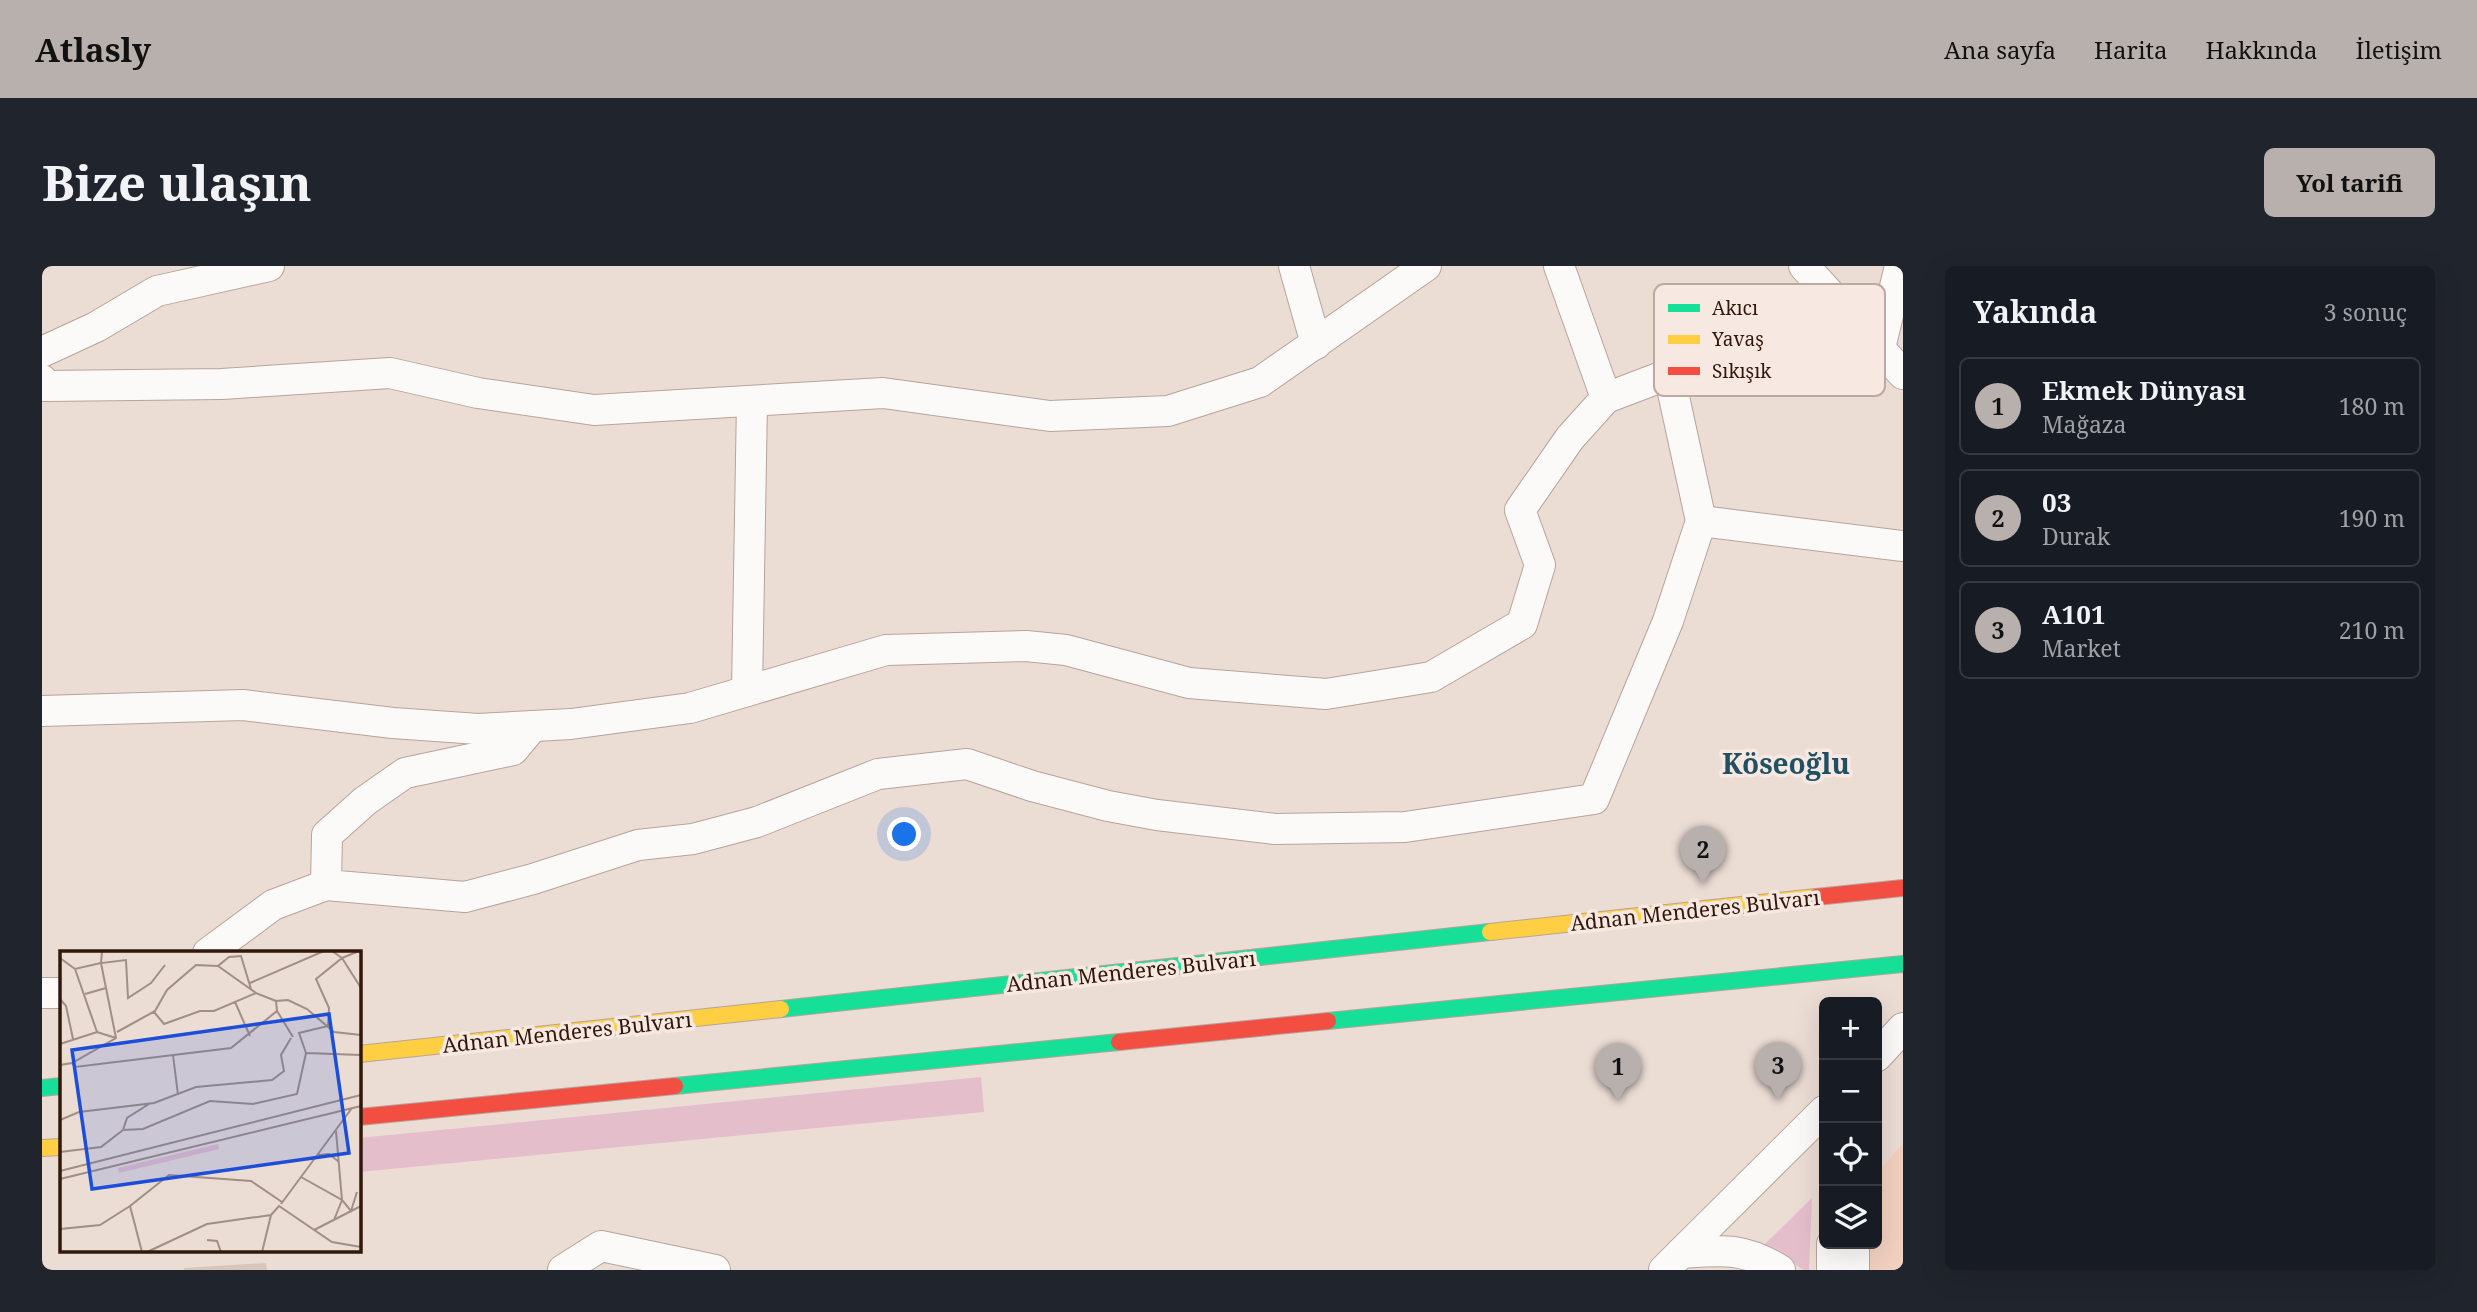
<!DOCTYPE html>
<html lang="tr">
<meta charset="utf-8">
<style>
:root{--surface:#171b24;--page:#20242c;--text:#f1f3f6;--muted:#9ea1a6;--line:#363941;--accent:#b8b0ac}
body{margin:0;font-family:"Noto Serif",serif;background:var(--page);color:var(--text)}
.controls{position:absolute;right:21px;bottom:21px;display:grid;overflow:hidden;border-radius:10px;box-shadow:0 7px 28px #0002}
.controls button{width:63px;height:63px;display:grid;place-items:center;padding:0;border:0;border-bottom:2px solid var(--line);background:var(--surface);color:var(--text);font:35px sans-serif}
.you{position:absolute;left:863px;top:569px;width:24px;height:24px;margin:-18px;border:5px solid #fff;border-radius:50%;background:#1a73e8;box-shadow:0 0 0 10px #1a73e833}
.badge{display:grid;place-items:center;width:46px;height:46px;border-radius:50%;background:var(--accent);color:#111;font-size:23px;font-weight:700}
.pin{position:absolute;translate:-50% -58px;filter:drop-shadow(0 2px 4px #0008)}
.pin::after{content:'';position:absolute;top:37px;width:24px;height:21px;background:inherit;clip-path:polygon(0 0,100% 0,50% 100%)}
.list{margin:0;padding:0;list-style:none}
h2{display:flex;justify-content:space-between;align-items:center;height:91px;margin:0;padding:0 28px;font-size:30px}
h2 small{font-size:23px;font-weight:400;color:var(--muted)}
.list li{display:grid;grid-template-columns:46px 1fr auto;gap:21px;align-items:center;box-sizing:border-box;height:98px;margin:0 14px 14px;padding:0 14px;border:2px solid var(--line);border-radius:10px}
.list b{display:block;font-size:26px;white-space:nowrap}
.list p{margin:0;font-size:23px;white-space:nowrap;color:var(--muted)}
.list em{font-size:23px;font-style:normal;color:var(--muted)}
.icon{flex:none;width:38px;height:38px;fill:none;stroke:currentColor;stroke-width:2;stroke-linecap:round;stroke-linejoin:round}
.map{position:relative;flex:none;width:1861px;height:1004px;overflow:hidden;border-radius:10px}
header{display:flex;align-items:center;gap:42px;box-sizing:border-box;height:98px;padding:0 35px;background:var(--accent);color:#111}
header strong{font-size:33px}
nav{display:flex;gap:38px;margin-inline-start:auto;font-size:24px}
.intro{display:flex;align-items:center;justify-content:space-between;box-sizing:border-box;height:168px;padding:0 42px}
h1{margin:0;font-size:49px}
.button{padding:18px 32px;border-radius:10px;background:var(--accent);color:#111;font-size:24px;font-weight:700}
main{display:flex;gap:42px;padding:0 42px}
aside{flex:1;background:var(--surface);border-radius:10px;box-shadow:0 7px 28px #0002}
.map>svg:first-child{display:block}
.built{fill:#f2d0c0}
.green{fill:#e5becb}
.building{fill:#dac5bb}
.lines{fill:none;stroke-linecap:round;stroke-linejoin:round}
.street-casing{stroke:#b7a49a;stroke-width:32}
.fast-casing{stroke:#b7a49a;stroke-width:18}
.slow-casing{stroke:#b7a49a;stroke-width:18}
.jam-casing{stroke:#b7a49a;stroke-width:18}
.street{stroke:#fcfaf9;stroke-width:30}
.fast{stroke:#16e098;stroke-width:16}
.slow{stroke:#ffcf43;stroke-width:16}
.jam{stroke:#f24e42;stroke-width:16}
.labels{text-anchor:middle;dominant-baseline:central;stroke-width:7;stroke-linejoin:round;paint-order:stroke}
.street-label{font-size:21px;fill:#32180b;stroke:#f7e8e1}
.district-label{font-size:28px;font-weight:bold;fill:#205062;stroke:#f7e8e1}
.inset-road{fill:none;stroke:#a18e84;stroke-width:2}
.view{fill:#1d4ed8;fill-opacity:0.15;stroke:#1d4ed8;stroke-width:3.5}
.inset-edge{fill:none;stroke:#32180b;stroke-width:3.5}
.key{fill:#f7e8e1;stroke:#bcaaa1;stroke-width:2}
.key-label{font-size:19px;fill:#32180b}
</style>
<header>
<strong>Atlasly</strong>
<nav><a>Ana sayfa</a><a>Harita</a><a>Hakkında</a><a>İletişim</a></nav>
</header>
<div class="intro"><h1>Bize ulaşın</h1><a class="button">Yol tarifi</a></div>
<main>
<div class="map">
<svg width="1861" height="1004" viewBox="0 0 1861 1004">
<rect width="100%" height="100%" fill="#ebdcd4"/>
<polygon class="built" points="1861,877 1861,1004 1824,1004 1824,978 1835,978 1835,907"/>
<g class="green">
<polygon points="939,811 942,846 317,906 317,872"/>
<polygon points="1770,932 1767,1004 1762,1004 1722,979"/>
</g>
<polygon class="building" points="224,997 225,1004 142,1004 142,1002"/>
<g class="lines">
<defs>
<g id="street">
<polyline points="1252,0 1274,78"/>
<polyline points="1517,0 1564,132 1627,108"/>
<polyline points="1762,0 1861,108"/>
<polyline points="0,86 54,61 115,25 227,0"/>
<polyline points="0,114 3,120 180,118 348,107 436,127 552,144 841,127 1008,150 1126,145 1218,116 1384,0"/>
<polyline points="1659,255 1861,280"/>
<polyline points="705,425 710,135"/>
<polyline points="0,445 201,439 351,457 436,463 529,458 648,442 844,384 984,380 1024,384 1147,417 1284,428 1389,411 1480,358 1498,299 1478,244 1528,172 1564,132"/>
<polyline points="491,460 471,484 363,507 323,535 285,569 284,619 423,631 491,613 596,579 651,573 715,556 836,508 925,498 990,520 1066,540 1115,549 1233,563 1363,561 1552,533 1626,355 1659,255 1627,108 1691,101 1765,101 1838,82 1858,0"/>
<polyline points="166,687 231,639 284,619"/>
<polyline points="0,727 19,727"/>
<polyline points="1835,790 1861,762"/>
<polyline points="1812,978 1812,1004"/>
<path d="M1639 987C1680 984 1701 981 1738 1004"/>
<polyline points="521,1004 559,980 673,1004"/>
<polyline points="1622,1004 1782,845"/>
<polyline points="1790,1004 1790,978"/>
</g>
<g id="fast">
<polyline points="739,743 1448,666"/>
<polyline points="1286,755 1861,698"/>
<polyline points="633,820 1077,776"/>
<polyline points="0,822 19,820"/>
</g>
<g id="slow">
<polyline points="1448,666 1774,631"/>
<polyline points="317,788 739,743"/>
<polyline points="0,882 19,881"/>
</g>
<g id="jam">
<polyline points="1774,631 1861,622"/>
<polyline points="1077,776 1286,755"/>
<polyline points="317,851 633,820"/>
</g>
</defs>
<use href="#street" class="street-casing"/>
<use href="#fast" class="fast-casing"/>
<use href="#slow" class="slow-casing"/>
<use href="#jam" class="jam-casing"/>
<use href="#street" class="street"/>
<use href="#fast" class="fast"/>
<use href="#slow" class="slow"/>
<use href="#jam" class="jam"/>
</g>
<g class="labels">
<g class="street-label">
<text transform="translate(1653 644) rotate(-6)">Adnan Menderes Bulvarı</text>
<text transform="translate(1089 705) rotate(-6)">Adnan Menderes Bulvarı</text>
<text transform="translate(525 766) rotate(-6)">Adnan Menderes Bulvarı</text>
</g>
<g class="district-label">
<text x="1744" y="497">Köseoğlu</text>
</g>
</g>
<g transform="translate(18 685)">
<rect width="301" height="301" fill="#ebdcd4"/>
<path d="M158 193 159 198 59 222 58 217Z" fill="#e5becb"/>
<path class="inset-road" d="M299 0 282 7 301 37M0 7 15 18 41 12 42 0M15 18 37 81M190 32 264 0M191 38 181 5 169 6 158 15 196 42M25 43 46 37M0 48 6 55 13 88M175 51 190 85M217 60 233 86M94 61 104 73 140 60H154L196 42 216 50M57 81 95 60 107 39 136 14 158 15M0 93 37 81 56 87M246 102 301 104M113 104 118 144M12 112 15 116 171 97 217 60 216 50 228 49 247 58 274 81 301 84M0 114 12 112 56 87 41 12 66 9 68 47 91 32 105 14M89 153 67 167 63 179 83 178 150 150 193 153 237 143 246 102 239 82 268 75 269 57 256 28 282 7 272 0M0 169 19 161 94 152 136 136 212 129 224 120 221 104 231 87M276 180 282 249 291 260 297 241M0 201 41 196 63 179M258 204 269 203 279 211M0 220 301 144M241 226 282 249 274 269M0 228 301 155M221 253 292 157M70 255 109 224 191 230 222 251M0 278 40 274 70 255 82 301M254 279 301 255M147 289 157 290 161 301M87 301 147 273 211 264 219 255 272 291 301 296M202 301 211 264"/>
<path class="view" d="M269 63 289 202 32 238 12 99Z"/>
<rect width="301" height="301" class="inset-edge"/>
</g>
<rect x="1612" y="18" width="231" height="112" rx="10" class="key"/>
<rect x="1626" y="38" width="32" height="8" fill="#16e098"/>
<rect x="1626" y="69" width="32" height="9" fill="#ffcf43"/>
<rect x="1626" y="101" width="32" height="8" fill="#f24e42"/>
<g class="key-label">
<text x="1670" y="49">Akıcı</text>
<text x="1670" y="80">Yavaş</text>
<text x="1670" y="112">Sıkışık</text>
</g>
</svg>
<div class="controls">
<button>+</button>
<button>−</button>
<button><svg class="icon" aria-label="locate" viewBox="0 0 24 24"><circle cx="12" cy="12" r="6"/><path d="M12 2v4M12 18v4M2 12h4M18 12h4"/></svg></button>
<button><svg class="icon" aria-label="layers" viewBox="0 0 24 24"><path d="M12 4l9 5-9 5-9-5zM3 14l9 5 9-5"/></svg></button>
</div>
<div class="you"></div>
<div class="pin badge" style="left:1576px;top:835px">1</div>
<div class="pin badge" style="left:1661px;top:618px">2</div>
<div class="pin badge" style="left:1736px;top:834px">3</div>
</div>
<aside>
<h2>Yakında<small>3 sonuç</small></h2>
<ul class="list">
<li><span class="badge">1</span><div><b>Ekmek Dünyası</b><p>Mağaza</p></div><em>180 m</em></li>
<li><span class="badge">2</span><div><b>03</b><p>Durak</p></div><em>190 m</em></li>
<li><span class="badge">3</span><div><b>A101</b><p>Market</p></div><em>210 m</em></li>
</ul>
</aside>
</main>
